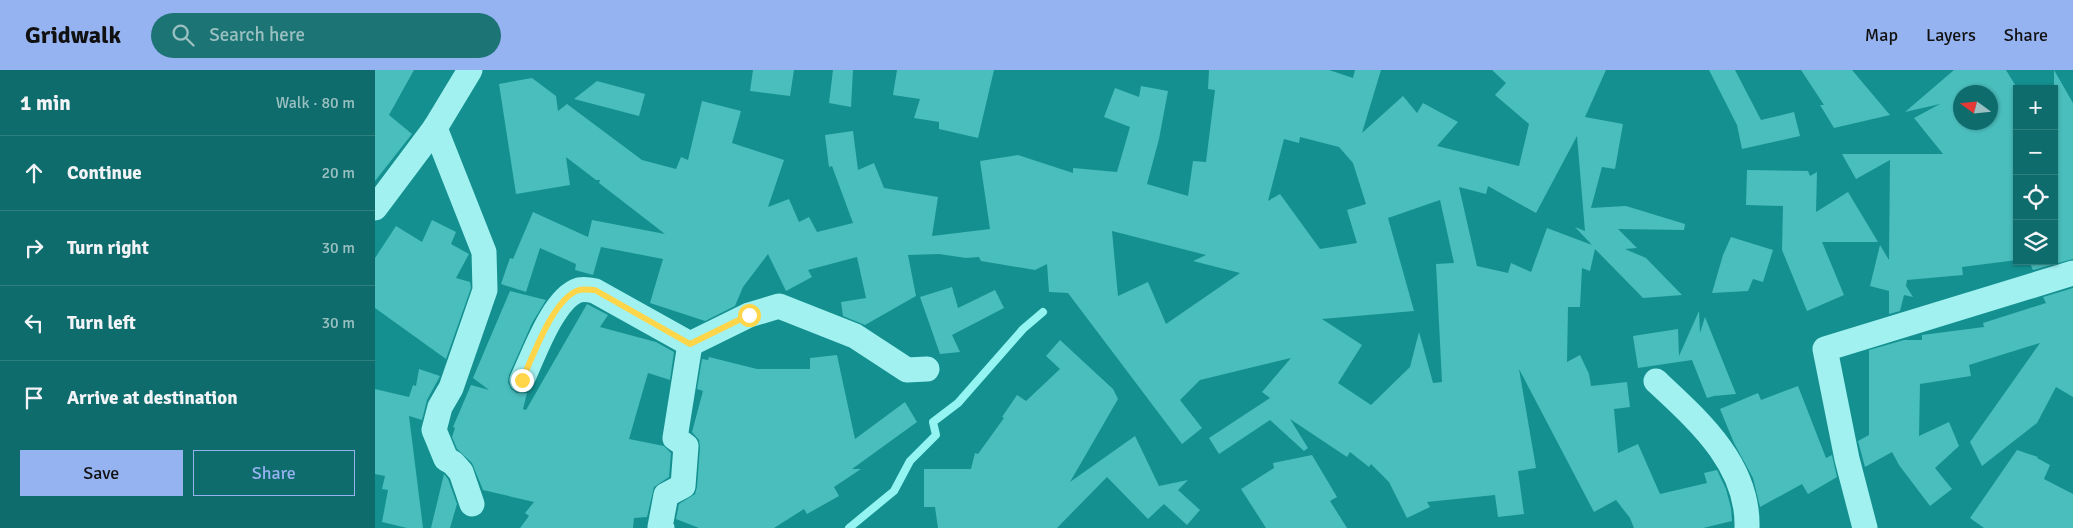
<!DOCTYPE html>
<meta charset="utf-8">
<style>
:root{--surface:#0f6c6c;--page:#1d7474;--text:#f1f3f6;--muted:#9bc0c2;--line:#2f7f7f;--accent:#95b2f1}
body{margin:0;font-family:Signika,sans-serif;background:var(--page);color:var(--text)}
.controls{position:absolute;right:15px;top:15px;display:grid;overflow:hidden;border-radius:0px;box-shadow:0 1px 4px #0004}
.controls button{width:45px;height:45px;display:grid;place-items:center;padding:0;border:0;border-bottom:1px solid var(--line);background:var(--surface);color:var(--text);font:25px sans-serif}
.compass{position:absolute;left:1578px;top:15px;width:45px;height:45px;border-radius:50%;background:var(--surface);box-shadow:0 1px 4px #0004;rotate:285deg}
.stop{position:absolute;width:15px;height:15px;margin:-11px;border:4px solid #ffd54a;border-radius:50%;background:#fff}
.stop.end{background:#ffd54a;border-color:#fff;box-shadow:0 1px 5px #0008}
.list{margin:0;padding:0;list-style:none}
h2{display:flex;justify-content:space-between;align-items:center;height:65px;margin:0;padding:0 20px;font-size:21px}
h2 small{font-size:16px;font-weight:400;color:var(--muted)}
.list li{display:grid;grid-template-columns:32px 1fr auto;gap:15px;align-items:center;box-sizing:border-box;height:75px;padding:0 20px;border-top:1px solid var(--line)}
.list b{display:block;font-size:19px;white-space:nowrap}
.list em{font-size:16px;font-style:normal;color:var(--muted)}
.actions{display:flex;gap:10px;padding:15px 20px}
.actions a{flex:1;padding:11px 0;border:1px solid var(--accent);border-radius:0px;text-align:center;font-size:18px;color:var(--accent)}
.actions .main{background:var(--accent);color:#111}
.icon{flex:none;width:28px;height:28px;fill:none;stroke:currentColor;stroke-width:2;stroke-linecap:round;stroke-linejoin:round}
.map{position:relative;flex:none;width:1698px;height:458px;overflow:hidden}
header{display:flex;align-items:center;gap:30px;box-sizing:border-box;height:70px;padding:0 25px;background:var(--accent);color:#111}
header strong{font-size:24px}
nav{display:flex;gap:28px;margin-inline-start:auto;font-size:18px}
.search{width:350px;height:45px;background:var(--page);display:flex;align-items:center;gap:12px;box-sizing:border-box;padding:0 18px;border-radius:28px;color:var(--muted);font-size:19px}
main{display:flex}
aside{flex:1;background:var(--surface)}
.map>svg:first-child{display:block}
.lines{fill:none;stroke-linecap:round;stroke-linejoin:round}
.stream{stroke:#93f4f1;stroke-width:8}
.building{fill:#4abdbd;fill-rule:evenodd}
.minor{stroke:#a1f1f0;stroke-width:25}
.route{stroke:#ffd54a;stroke-width:6}
</style>
<header>
<strong>Gridwalk</strong>
<div class="search"><svg class="icon" aria-label="search" viewBox="0 0 24 24"><circle cx="10" cy="10" r="6"/><path d="M15 15l6 6"/></svg>Search here</div>
<nav><a>Map</a><a>Layers</a><a>Share</a></nav>
</header>
<main>
<aside>
<h2>1 min<small>Walk · 80 m</small></h2>
<ul class="list">
<li><svg class="icon" aria-label="ahead" viewBox="0 0 24 24"><path d="M12 20V5M6 11l6-6 6 6"/></svg><div><b>Continue</b></div><em>20 m</em></li>
<li><svg class="icon" aria-label="right" viewBox="0 0 24 24"><path d="M7 20v-9h11M14 6l5 5-5 5"/></svg><div><b>Turn right</b></div><em>30 m</em></li>
<li><svg class="icon" aria-label="left" viewBox="0 0 24 24"><path d="M17 20v-9H6M10 6l-5 5 5 5"/></svg><div><b>Turn left</b></div><em>30 m</em></li>
<li><svg class="icon" aria-label="arrive" viewBox="0 0 24 24"><path d="M6 21V4h12l-3 4 3 4H6"/></svg><div><b>Arrive at destination</b></div></li>
</ul>
<div class="actions"><a class="main">Save</a><a>Share</a></div>
</aside>
<div class="map">
<svg width="1698" height="458" viewBox="0 0 1698 458">
<rect width="100%" height="100%" fill="#149090"/>
<g class="lines">
<polyline class="stream" points="474,458 519,421 535,391 561,365 558,352 583,333 648,259 668,242"/>
</g>
<g class="building">
<polygon points="0,0 39,0 14,45 37,64 0,111"/>
<polygon points="378,0 419,0 415,26 375,21"/>
<polygon points="458,0 478,0 476,37 454,33"/>
<polygon points="522,0 619,0 603,68 564,59 564,52 539,48 545,29 518,25"/>
<path d="M834 0H954L978 8 980 0H1006L987 63 1028 26 1042 43 1048 33 1083 52 1062 76 1144 96 1154 54 1120 25 1131 13 1117 0H1231L1210 47 1248 54 1240 99 1227 97 1216 138 1251 136 1310 154 1309 160 1243 159 1262 178 1250 179 1271 188 1307 225 1268 228 1220 179 1215 201 1207 198 1205 237H1193L1192 292 1205 285 1214 304 1216 316 1252 312 1255 337 1239 339 1243 383 1263 374 1285 424 1332 413 1329 403 1342 400 1351 419 1356 438 1357 451 1328 458H1259L1255 448 1241 430 1219 442 1144 299 1161 398 1143 401 1149 444 1123 447 1120 425 1052 432 1055 437 1032 448 1014 412 996 394 994 397 975 382 972 387 915 349 933 378 929 381 895 350 844 384 834 368 895 328 887 322 916 288 825 310 805 330 827 358 807 374 693 223 674 222 672 194 660 200 606 191 604 187 591 188 564 184 533 185 541 226 490 255 468 246 466 232 491 228 482 187 433 200 437 207 411 221 393 184 368 217 360 236 330 251 275 233 288 189 226 177 218 205 200 200 201 194 165 178 151 222 126 214 135 188 138 189 158 142 213 167 217 150 290 164 224 113 225 110H221L191 87 195 115 141 124 124 14 157 8 181 26 183 41 192 34 267 90 301 99 306 87 313 90 327 31 366 41 357 73 409 90 393 137 414 129 424 152 434 147 442 162 478 153 457 96 454 97 450 65 478 61 483 100 499 93 509 118 563 127 557 166 615 159 605 91 643 85 698 103V98L742 102 755 57 729 47 740 18 764 27 766 16 793 21 784 69 772 114 813 126 818 91 831 92 840 20 833 19ZM1202 66 1210 161 1200 157 1217 175 1172 158 1156 202 1136 193 1133 203 1102 196 1084 117 1111 124 1113 116 1161 143ZM925 67 964 77 978 93 991 134 972 140 982 173 945 179 905 124 893 131 909 69 924 73ZM1065 130 1079 193 1061 194 1067 312 1058 313 1044 262 1035 297 996 335 963 313 987 275 947 249 1039 241 1013 148ZM737 161 831 185 818 191 865 203 791 254 773 212 743 226Z"/>
<polygon points="1334,0 1360,0 1386,50 1419,42 1425,66 1367,79 1362,55"/>
<polygon points="1426,0 1477,0 1515,45 1459,58 1445,35 1449,35"/>
<path d="M1579 0H1631L1642 18V190L1587 197 1588 205 1532 210 1531 216 1538 227 1529 225 1525 241 1514 244V221L1495 216 1505 175 1514 190 1515 90 1481 109 1467 84H1568L1539 48 1565 34 1530 42ZM1586 22H1616V52H1586Z"/>
<polygon points="1679,0 1698,33 1698,189 1658,200 1654,191 1679,191"/>
<polygon points="222,11 270,24 264,46 199,29"/>
<polygon points="1372,100 1433,101 1435,106 1442,102 1441,142 1473,122 1503,172 1447,172 1469,225 1432,241 1407,180 1408,136 1371,135"/>
<polygon points="57,150 81,162 76,174 94,184 81,208 95,212 96,218 71,289 0,238 0,188 21,156 47,172"/>
<polygon points="1356,167 1398,180 1388,212 1378,209 1373,221 1337,223 1348,185"/>
<polygon points="577,217 583,238 620,220 629,238 577,265 585,282 565,284 545,227"/>
<polygon points="1698,218 1698,327 1681,317 1662,353 1607,396 1595,372 1665,273 1594,295 1596,306 1545,314 1544,366 1574,352 1584,376 1560,398 1577,419 1555,436 1524,395 1517,382 1490,397 1483,371 1494,365 1494,280 1529,270 1547,270 1547,265 1609,257 1608,253 1671,233 1668,227"/>
<polygon points="135,221 171,230 157,253 134,305 133,312 136,319 142,323 152,323 148,339 151,340 212,234 233,245 225,257 281,272 299,282 295,310 273,303 254,369 289,376 296,383 294,407 279,417 272,447 259,448 258,458 145,458 154,446 150,443 159,432 108,420 97,393 82,379 77,367 80,358 78,357 96,315 114,320 98,308"/>
<polygon points="1324,241 1325,263 1330,247 1361,324 1339,326 1332,328 1317,290 1263,298 1258,266 1303,259 1304,286"/>
<polygon points="685,270 738,319 743,329 695,412 760,366 784,416 813,410 803,420 825,440 812,455 789,434 773,449 732,407 682,458 563,458 560,437 549,437 549,399 596,399 600,383 603,384 629,348 627,347 642,325 651,331 685,299 671,286"/>
<polygon points="462,285 480,369 530,332 542,352 477,399 486,399 459,417 464,426 432,444 429,439 399,458 324,458 301,449 304,434 320,424 322,417 325,377 324,370 317,362 328,321 322,319 327,289 333,290 334,287 382,299 435,299 435,288"/>
<polygon points="44,299 65,306 52,330 47,350 34,346 48,458 32,458 7,452 13,420 7,419 10,406 0,404 0,319 34,327 38,315 41,316"/>
<polygon points="1423,316 1451,388 1457,385 1462,407 1433,424 1427,414 1385,437 1378,408 1359,373 1345,339 1383,323 1386,330"/>
<polygon points="1642,380 1663,387 1662,388 1675,395 1669,409 1698,424 1698,458 1609,458 1595,448"/>
<polygon points="937,385 962,427 955,431 972,458 891,458 866,419 899,398 898,393"/>
<polygon points="69,404 73,409 82,434 75,458 56,458"/>
</g>
<g class="lines">
<g class="minor">
<polyline points="60,58 109,182 110,220 76,318 65,337 59,360 71,389 78,393 86,402 97,434"/>
<polyline points="0,138 60,58 95,0"/>
<path d="M147 310C158 287 178 228 204 220 208 219 216 220 220 221L315 274 374 245 404 236 480 266 532 300 552 299"/>
<path d="M1281 311C1324 351 1374 395 1372 458"/>
<polyline points="287,458 285,457 291,425 308,416 311,376 300,368 315,274"/>
<polyline points="1490,458 1472,389 1450,279 1698,203"/>
</g>
</g>
<g class="lines">
<path class="route" d="M147 310C158 287 178 228 204 220 208 219 216 220 220 220L315 274 374 245"/>
</g>
</svg>
<div class="controls">
<button>+</button>
<button>−</button>
<button><svg class="icon" aria-label="locate" viewBox="0 0 24 24"><circle cx="12" cy="12" r="6"/><path d="M12 2v4M12 18v4M2 12h4M18 12h4"/></svg></button>
<button><svg class="icon" aria-label="layers" viewBox="0 0 24 24"><path d="M12 4l9 5-9 5-9-5zM3 14l9 5 9-5"/></svg></button>
</div>
<svg class="compass" viewBox="-18 -18 36 36"><path d="M0-13l5 13h-10z" fill="#e53935"/><path d="M0 13l5-13h-10z" fill="#9bc0c2"/></svg>
<div class="stop" style="left:374px;top:245px"></div>
<div class="stop end" style="left:147px;top:310px"></div>
</div>
</main>
